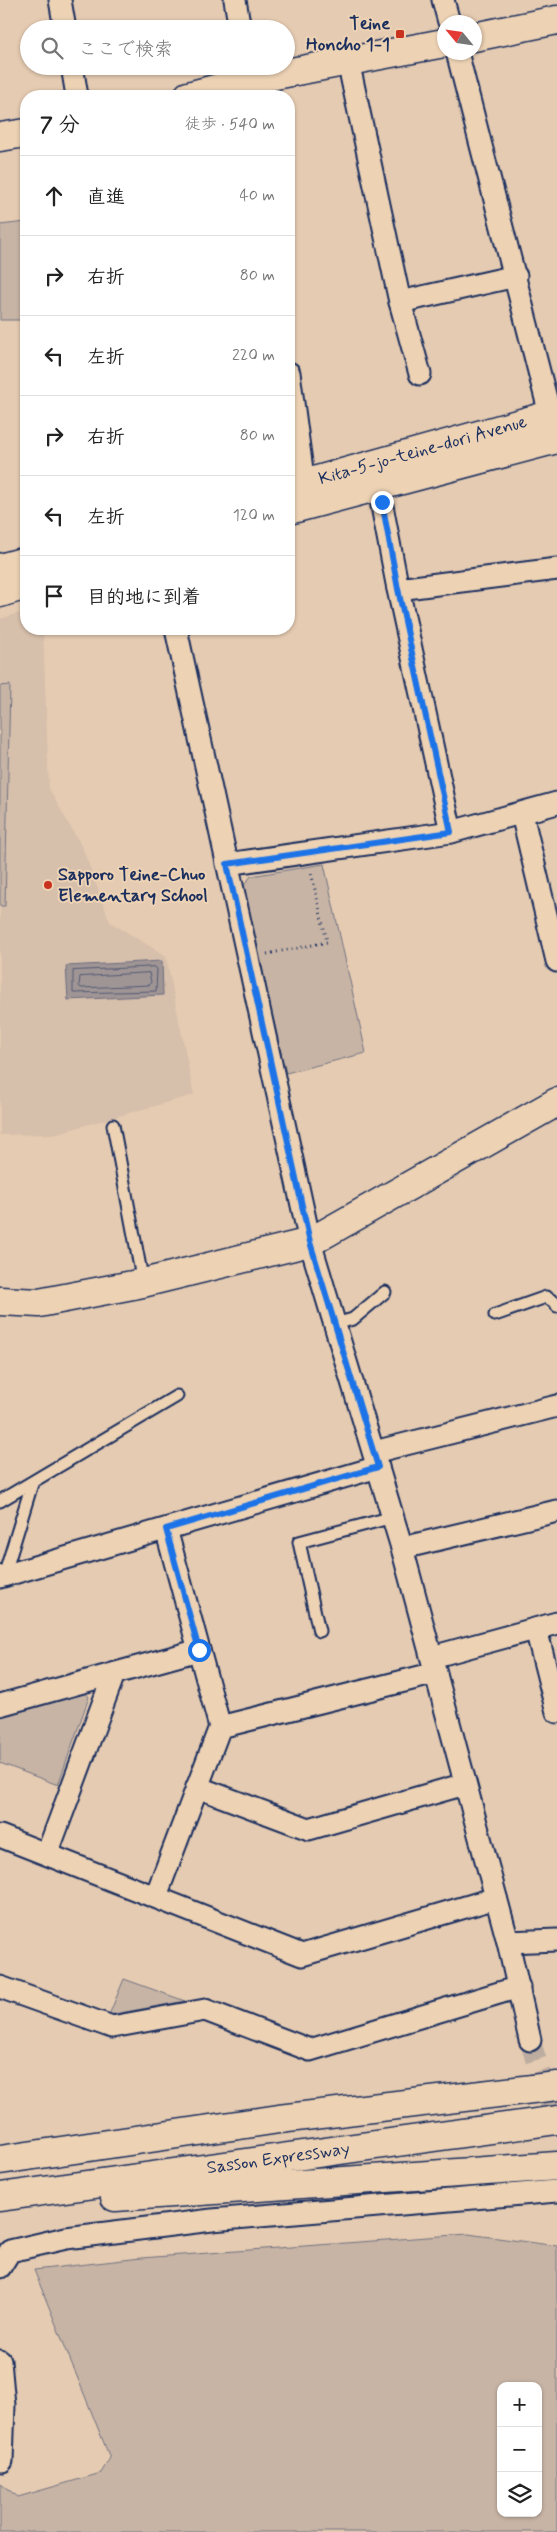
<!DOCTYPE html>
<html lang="ja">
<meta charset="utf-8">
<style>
:root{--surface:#fff;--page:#f6f6f6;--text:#222;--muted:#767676;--line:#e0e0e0}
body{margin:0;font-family:Mynerve,"Klee One",sans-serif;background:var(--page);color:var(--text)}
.controls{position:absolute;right:15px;bottom:15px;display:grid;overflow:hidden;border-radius:10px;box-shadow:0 1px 4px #0004}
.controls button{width:45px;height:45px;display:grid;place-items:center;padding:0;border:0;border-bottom:1px solid var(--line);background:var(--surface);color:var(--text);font:25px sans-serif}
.compass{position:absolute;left:437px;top:15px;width:45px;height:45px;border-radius:50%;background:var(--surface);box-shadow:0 1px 4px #0004;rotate:299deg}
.stop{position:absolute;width:15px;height:15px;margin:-11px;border:4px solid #1a73e8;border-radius:50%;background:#fff}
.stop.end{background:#1a73e8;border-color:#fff;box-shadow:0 1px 5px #0008}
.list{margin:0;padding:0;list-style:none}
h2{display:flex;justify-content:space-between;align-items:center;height:65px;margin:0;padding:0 20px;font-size:21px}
h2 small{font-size:16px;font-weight:400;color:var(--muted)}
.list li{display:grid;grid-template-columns:32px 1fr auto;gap:15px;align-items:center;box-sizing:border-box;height:80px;padding:0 20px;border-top:1px solid var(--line)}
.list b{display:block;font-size:19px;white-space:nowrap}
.list em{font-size:16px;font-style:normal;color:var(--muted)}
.icon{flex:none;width:28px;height:28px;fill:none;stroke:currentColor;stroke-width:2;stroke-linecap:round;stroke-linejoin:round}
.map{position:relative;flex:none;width:557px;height:2532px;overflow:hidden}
.search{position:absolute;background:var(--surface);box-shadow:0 1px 4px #0004;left:20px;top:20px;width:275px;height:55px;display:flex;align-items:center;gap:12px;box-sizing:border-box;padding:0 18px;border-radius:28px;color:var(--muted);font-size:19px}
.panel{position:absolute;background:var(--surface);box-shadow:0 1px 4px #0004;left:20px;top:90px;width:275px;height:545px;border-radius:20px}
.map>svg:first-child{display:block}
.built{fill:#d6bfab}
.green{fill:#c7b4a5;stroke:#717282;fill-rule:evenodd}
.water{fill:#a09595;stroke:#6b6c7f}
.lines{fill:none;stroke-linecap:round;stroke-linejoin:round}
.shore{stroke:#505874;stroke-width:1}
.minor-tunnel{stroke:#bdaca0;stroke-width:21;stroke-dasharray:21 11;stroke-linecap:butt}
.service-casing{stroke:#1b2f5e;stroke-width:15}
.minor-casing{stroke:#1b2f5e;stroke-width:25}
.tertiary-casing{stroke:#1b2f5e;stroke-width:31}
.trunk-casing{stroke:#1b2f5e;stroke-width:31}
.motorway-casing{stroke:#1b2f5e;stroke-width:31}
.path{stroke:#1b2f5e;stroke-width:3;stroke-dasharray:1 4;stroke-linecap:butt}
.service{stroke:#edd2b4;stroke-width:11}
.minor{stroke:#edd2b4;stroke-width:21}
.tertiary{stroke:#edd2b4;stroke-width:28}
.trunk{stroke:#edd2b4;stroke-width:28}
.motorway{stroke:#edd2b4;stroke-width:28}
.route{stroke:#1a73e8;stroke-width:6}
.poi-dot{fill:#c8321e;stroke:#edd2b4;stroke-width:2}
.labels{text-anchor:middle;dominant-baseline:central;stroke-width:4;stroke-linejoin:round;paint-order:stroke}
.poi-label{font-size:18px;font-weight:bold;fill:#1b2f5e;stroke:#edd2b4;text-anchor:end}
.street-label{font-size:18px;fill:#1b2f5e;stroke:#edd2b4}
</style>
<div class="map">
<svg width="557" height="2532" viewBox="0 0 557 2532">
<rect width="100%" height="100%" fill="#e5cbb1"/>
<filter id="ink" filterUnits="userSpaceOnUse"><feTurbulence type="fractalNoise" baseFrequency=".02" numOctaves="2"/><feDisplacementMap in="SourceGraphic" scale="10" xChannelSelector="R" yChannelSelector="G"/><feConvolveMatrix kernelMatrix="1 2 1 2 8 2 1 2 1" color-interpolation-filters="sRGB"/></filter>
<g filter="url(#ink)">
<polygon class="built" points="26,611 26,629 43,629 49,789 83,849 110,922 166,956 194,1095 54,1134 0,1135 0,619"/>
<g class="green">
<polygon points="26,222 26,320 0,320 0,225"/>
<polygon points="10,685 5,906 0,906 0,686"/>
<polygon points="324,864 366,1053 286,1073 242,888 251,876"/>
<polygon points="85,1692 89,1697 58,1785 0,1763 0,1717"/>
<polygon points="124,1979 185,2001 109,2015"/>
<path d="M468 2234 557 2246V2532H0V2483L18 2497 101 2473 110 2458 34 2270 141 2258ZM501 2386H538V2513H501Z"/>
</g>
<polygon class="water" points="162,961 163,995 68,1000 66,966"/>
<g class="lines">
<g class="shore">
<polygon points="155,967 157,969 156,991 73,993 73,971"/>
<polygon points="149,973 151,982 149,985 81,988 79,986 80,977"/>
</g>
<polyline class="minor-tunnel" points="530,2040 557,2130"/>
<defs>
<g id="service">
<polyline points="113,1125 143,1283"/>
<polyline points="495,1315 546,1297 556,1303 557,1306"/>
<polyline points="335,1324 353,1319 385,1292"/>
<polyline points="0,1501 177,1396"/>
<polyline points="4,1576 32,1484"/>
<polyline points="319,1631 299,1542 393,1517"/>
</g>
<g id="minor">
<polyline points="60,0 65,29"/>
<polyline points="235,0 240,29"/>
<polyline points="443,0 449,22"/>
<polyline points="457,52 554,430"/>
<polyline points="348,61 400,302 420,374"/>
<polyline points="72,66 77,96"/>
<polyline points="247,66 251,96"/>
<polyline points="400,302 516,276"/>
<polyline points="289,373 304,485"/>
<polyline points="378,485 398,589 451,832"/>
<polyline points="398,589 557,569"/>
<polyline points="176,629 310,1242 402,1548 508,1942 530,2040"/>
<polyline points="522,814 557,961"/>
<polyline points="227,864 451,832 557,803"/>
<polyline points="374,1452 557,1406"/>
<polyline points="402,1548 557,1511"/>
<polyline points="0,1577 378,1467"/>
<polyline points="536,1629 557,1712"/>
<polyline points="432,1657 557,1623"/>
<polyline points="0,1705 199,1650"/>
<polyline points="220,1727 436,1673"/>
<polyline points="197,1787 309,1829 465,1784"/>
<polyline points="0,1836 302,1955 496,1898"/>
<polyline points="47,1854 114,1674"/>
<polyline points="156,1896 220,1727 166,1529"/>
<polyline points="508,1942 557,1940"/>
<polyline points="0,1987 112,2027 205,2010 310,2050 519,1987"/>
<polyline points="0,2267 10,2251 66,2238 212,2220 557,2191"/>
<polyline points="0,2361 4,2405 2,2461"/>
</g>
<g id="tertiary">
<polyline points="474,37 557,20"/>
<polyline points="188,96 249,80 444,43"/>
<polyline points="0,137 26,133"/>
<polyline points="0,1301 39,1303 143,1283 310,1242 557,1102"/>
</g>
<g id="trunk">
<path id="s1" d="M289 488 557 413"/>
<polyline points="289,510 557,439"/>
<polyline points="0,568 26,561"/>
<polyline points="0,593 26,585"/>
</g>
<g id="motorway">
<polyline points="0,2160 279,2119 557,2086"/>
<path id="s2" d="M0 2197 557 2120"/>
<polyline points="115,2197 557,2166"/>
</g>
</defs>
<use href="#service" class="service-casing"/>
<use href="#minor" class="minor-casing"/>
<use href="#tertiary" class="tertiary-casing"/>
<use href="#trunk" class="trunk-casing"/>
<use href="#motorway" class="motorway-casing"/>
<polyline class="path" points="267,954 327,942 311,872"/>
<use href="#service" class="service"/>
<use href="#minor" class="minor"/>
<use href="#tertiary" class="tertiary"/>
<use href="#trunk" class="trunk"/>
<use href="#motorway" class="motorway"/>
</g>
</g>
<g class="lines" filter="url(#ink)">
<polyline class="route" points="199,1650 166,1529 378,1467 310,1242 227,864 451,832 398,589 382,502"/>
</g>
<g class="poi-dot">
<rect x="395" y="29" width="10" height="10" rx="2.5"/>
<circle cx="48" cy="885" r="5"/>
</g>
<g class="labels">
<g class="poi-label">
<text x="390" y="24">Teine<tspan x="390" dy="21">Honcho 1-1</tspan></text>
<text x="58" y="875" text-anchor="start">Sapporo Teine-Chuo<tspan x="58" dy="21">Elementary School</tspan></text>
</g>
<g class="street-label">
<text stroke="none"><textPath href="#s1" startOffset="139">Kita-5-jo-teine-dori Avenue</textPath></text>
<text stroke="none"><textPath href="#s2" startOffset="281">Sasson Expressway</textPath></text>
</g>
</g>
</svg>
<div class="controls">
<button>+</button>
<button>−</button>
<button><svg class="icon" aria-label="layers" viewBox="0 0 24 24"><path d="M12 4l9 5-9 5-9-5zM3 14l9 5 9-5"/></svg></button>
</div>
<svg class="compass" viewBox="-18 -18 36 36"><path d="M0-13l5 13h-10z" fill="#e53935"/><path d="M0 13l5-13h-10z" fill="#767676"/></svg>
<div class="stop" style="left:199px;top:1650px"></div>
<div class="stop end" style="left:382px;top:502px"></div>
<div class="search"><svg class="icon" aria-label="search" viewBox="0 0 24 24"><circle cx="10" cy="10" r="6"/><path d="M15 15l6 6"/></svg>ここで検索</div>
<section class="panel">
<h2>7 分<small>徒歩 · 540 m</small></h2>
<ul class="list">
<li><svg class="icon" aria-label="ahead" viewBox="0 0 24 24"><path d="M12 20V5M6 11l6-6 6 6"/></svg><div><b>直進</b></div><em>40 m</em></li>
<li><svg class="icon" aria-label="right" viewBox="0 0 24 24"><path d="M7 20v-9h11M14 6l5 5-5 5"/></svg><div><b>右折</b></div><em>80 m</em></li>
<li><svg class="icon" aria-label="left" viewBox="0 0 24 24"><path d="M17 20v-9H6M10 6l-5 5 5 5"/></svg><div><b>左折</b></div><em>220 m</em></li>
<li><svg class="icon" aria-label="right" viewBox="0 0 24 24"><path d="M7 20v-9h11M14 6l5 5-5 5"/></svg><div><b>右折</b></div><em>80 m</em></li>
<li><svg class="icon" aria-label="left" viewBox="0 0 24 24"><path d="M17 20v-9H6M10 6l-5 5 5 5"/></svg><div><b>左折</b></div><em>120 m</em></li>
<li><svg class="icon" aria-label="arrive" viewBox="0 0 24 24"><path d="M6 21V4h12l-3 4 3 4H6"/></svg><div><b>目的地に到着</b></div></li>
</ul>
</section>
</div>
